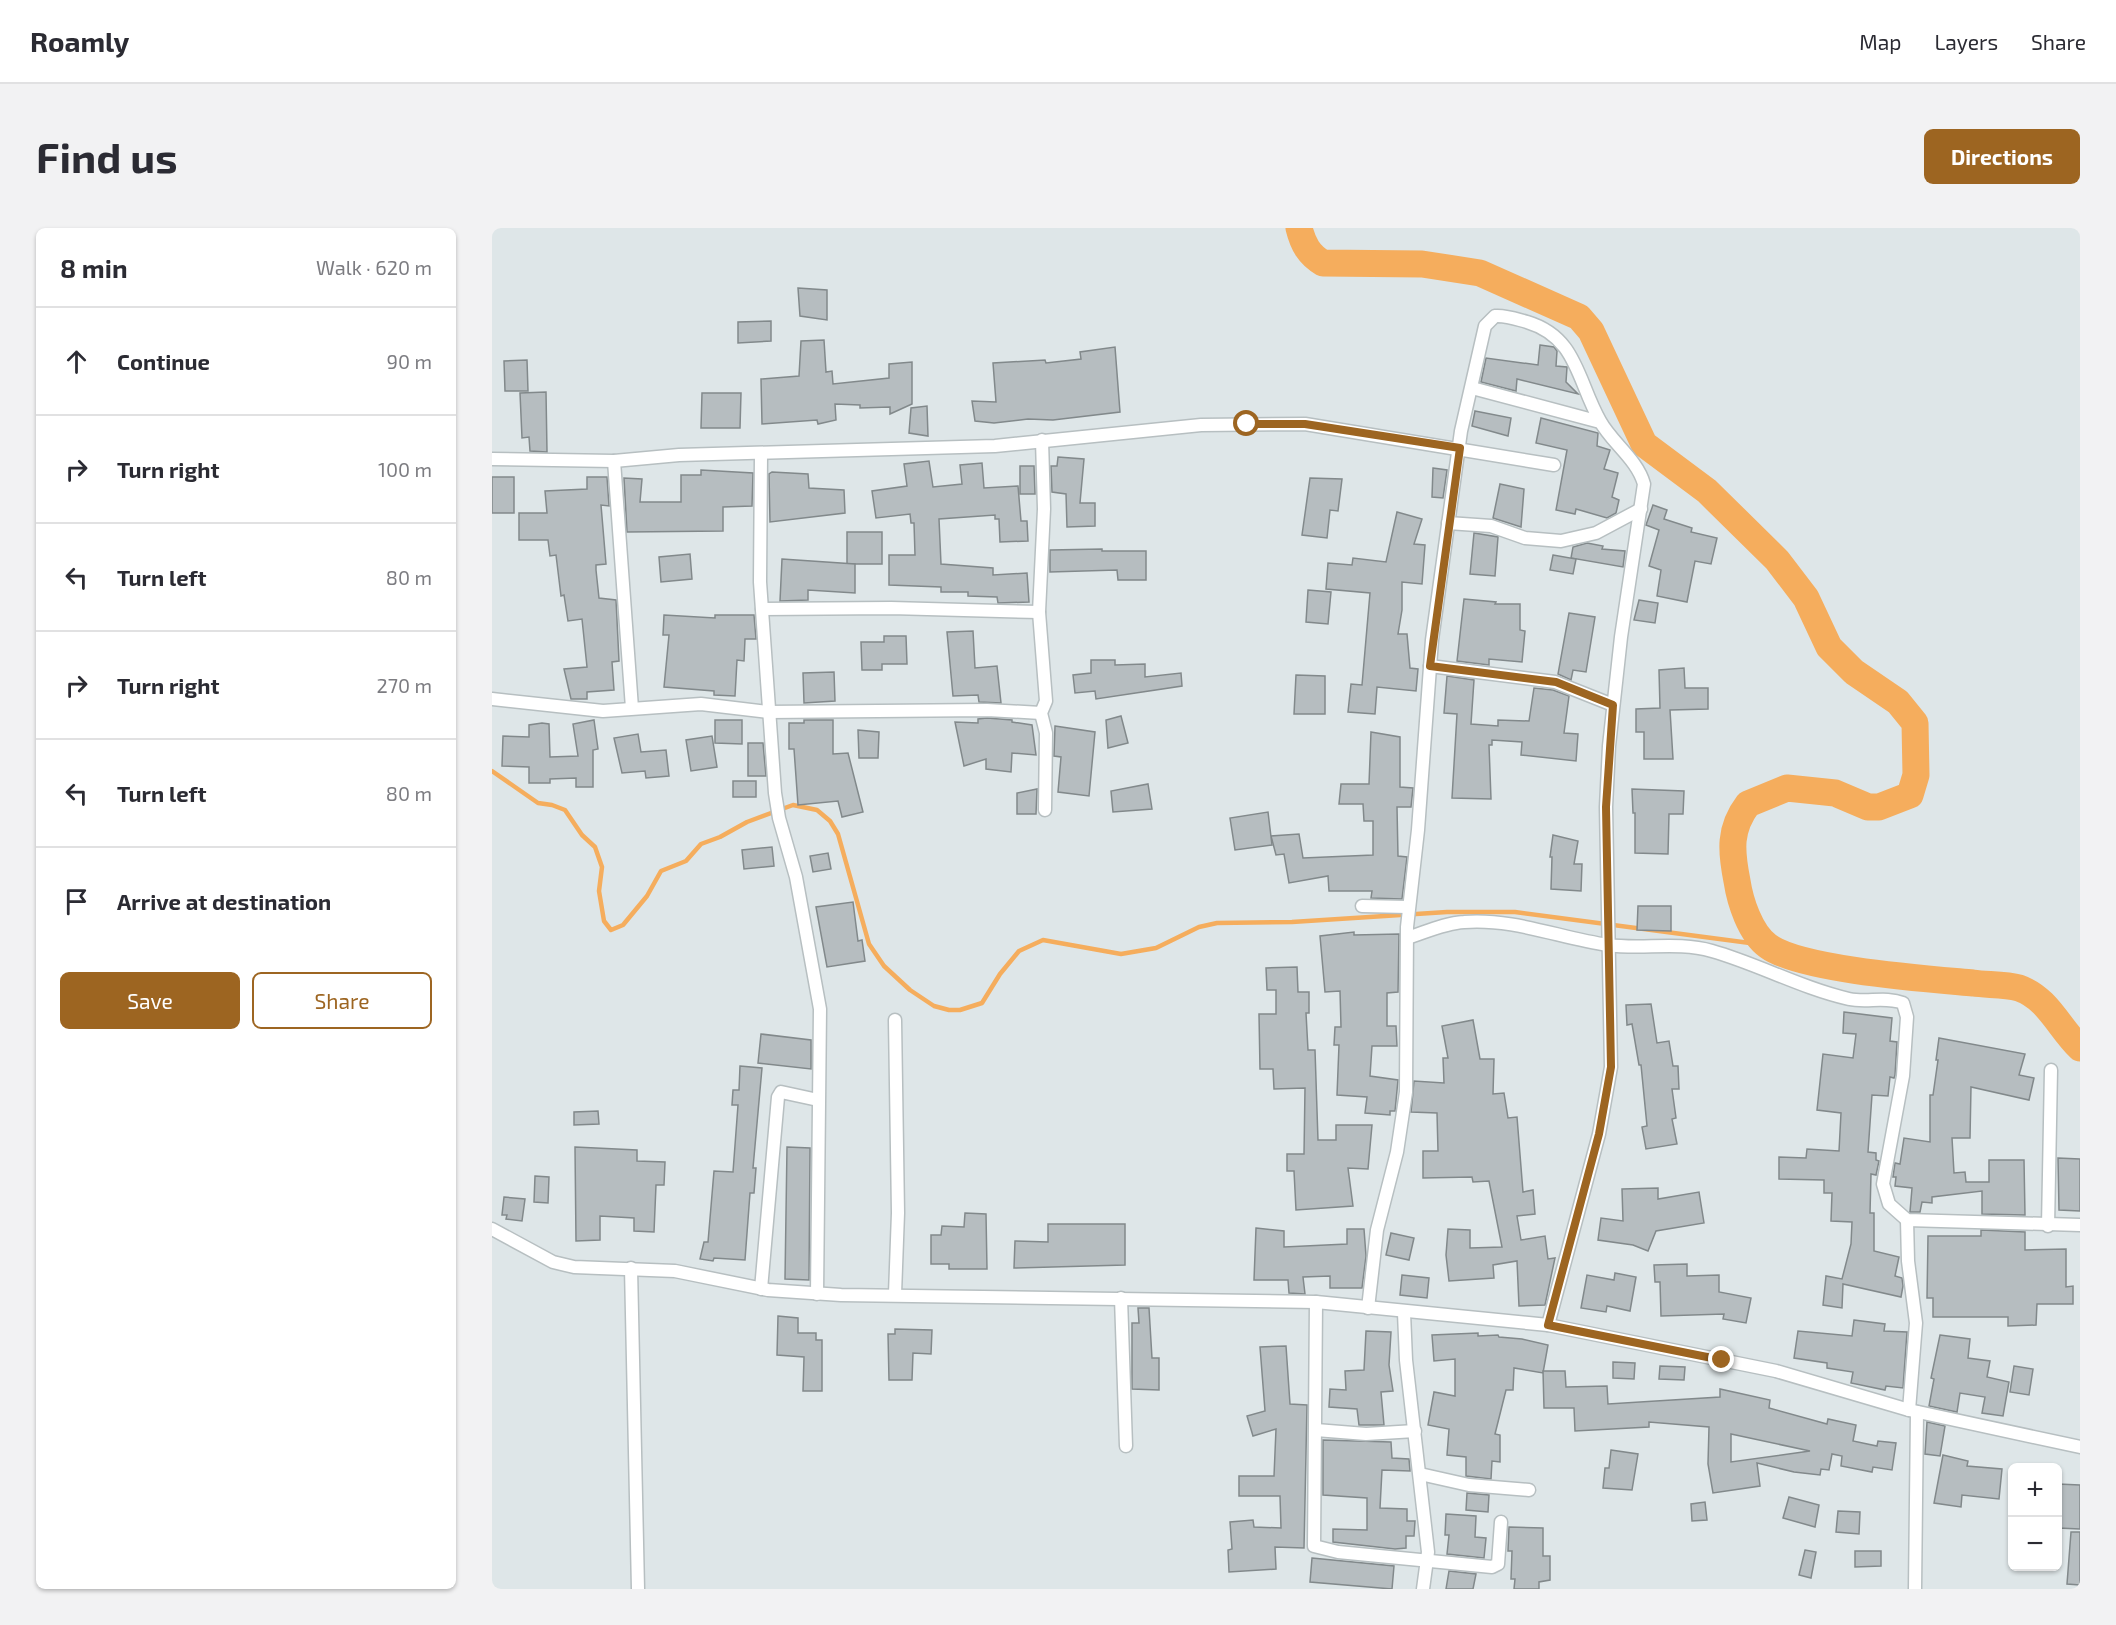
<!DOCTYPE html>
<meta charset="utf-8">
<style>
:root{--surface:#fff;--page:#f2f2f3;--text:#2b2b33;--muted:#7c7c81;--line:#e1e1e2;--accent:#9d6521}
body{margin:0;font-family:"Exo 2",sans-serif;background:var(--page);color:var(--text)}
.controls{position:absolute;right:18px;bottom:18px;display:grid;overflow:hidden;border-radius:9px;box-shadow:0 2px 4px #0004}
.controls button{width:54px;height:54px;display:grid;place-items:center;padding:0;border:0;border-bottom:2px solid var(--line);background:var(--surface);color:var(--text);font:30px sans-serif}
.stop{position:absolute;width:18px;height:18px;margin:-14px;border:4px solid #9d6521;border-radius:50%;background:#fff}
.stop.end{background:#9d6521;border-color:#fff;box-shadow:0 2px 6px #0008}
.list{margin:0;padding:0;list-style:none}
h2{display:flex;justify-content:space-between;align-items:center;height:78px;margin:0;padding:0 24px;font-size:26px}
h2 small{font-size:20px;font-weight:400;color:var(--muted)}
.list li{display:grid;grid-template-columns:39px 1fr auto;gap:18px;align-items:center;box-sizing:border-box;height:108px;padding:0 24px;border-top:2px solid var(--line)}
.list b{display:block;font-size:22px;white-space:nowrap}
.list em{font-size:20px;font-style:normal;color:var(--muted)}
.actions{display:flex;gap:12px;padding:18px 24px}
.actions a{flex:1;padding:14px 0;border:2px solid var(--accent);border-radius:9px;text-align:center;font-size:21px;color:var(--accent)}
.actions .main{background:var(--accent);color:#fff}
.icon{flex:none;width:33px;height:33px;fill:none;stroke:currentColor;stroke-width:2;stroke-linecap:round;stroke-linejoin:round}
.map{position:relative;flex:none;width:1588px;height:1361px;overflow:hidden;border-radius:9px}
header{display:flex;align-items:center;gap:36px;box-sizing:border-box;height:84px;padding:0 30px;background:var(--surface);border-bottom:2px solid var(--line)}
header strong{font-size:28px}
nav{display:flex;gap:33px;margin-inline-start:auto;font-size:21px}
.intro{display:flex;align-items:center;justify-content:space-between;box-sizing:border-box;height:144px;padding:0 36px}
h1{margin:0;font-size:42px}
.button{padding:15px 27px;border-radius:9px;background:var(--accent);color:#fff;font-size:21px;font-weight:700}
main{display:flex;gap:36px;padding:0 36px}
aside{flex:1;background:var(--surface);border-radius:9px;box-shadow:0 2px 4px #0004}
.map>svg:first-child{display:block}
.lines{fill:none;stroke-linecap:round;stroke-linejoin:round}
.stream{stroke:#f5ad5d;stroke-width:4.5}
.river{stroke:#f5ad5d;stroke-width:27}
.building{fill:#b6bdc0;stroke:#82898b;stroke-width:1.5;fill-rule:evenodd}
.minor-casing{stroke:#b7bfc1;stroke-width:15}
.minor{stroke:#fff;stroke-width:12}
.route{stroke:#9d6521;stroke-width:8}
</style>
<header>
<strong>Roamly</strong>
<nav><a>Map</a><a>Layers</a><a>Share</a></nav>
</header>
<div class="intro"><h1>Find us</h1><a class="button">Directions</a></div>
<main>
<aside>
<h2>8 min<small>Walk · 620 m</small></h2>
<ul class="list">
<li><svg class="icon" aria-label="ahead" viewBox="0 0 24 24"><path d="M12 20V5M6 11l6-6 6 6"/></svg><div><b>Continue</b></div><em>90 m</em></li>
<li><svg class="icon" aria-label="right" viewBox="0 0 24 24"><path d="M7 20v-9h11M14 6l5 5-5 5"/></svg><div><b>Turn right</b></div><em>100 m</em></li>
<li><svg class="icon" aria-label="left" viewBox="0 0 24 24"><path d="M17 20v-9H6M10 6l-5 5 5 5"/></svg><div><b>Turn left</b></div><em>80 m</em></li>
<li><svg class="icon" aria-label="right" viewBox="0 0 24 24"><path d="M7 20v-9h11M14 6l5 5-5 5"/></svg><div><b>Turn right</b></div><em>270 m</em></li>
<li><svg class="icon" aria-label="left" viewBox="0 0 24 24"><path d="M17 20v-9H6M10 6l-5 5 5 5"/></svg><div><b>Turn left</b></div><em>80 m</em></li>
<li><svg class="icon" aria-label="arrive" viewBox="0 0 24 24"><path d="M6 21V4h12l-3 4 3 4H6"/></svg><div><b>Arrive at destination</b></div></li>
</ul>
<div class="actions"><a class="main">Save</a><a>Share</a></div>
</aside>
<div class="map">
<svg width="1588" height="1361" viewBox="0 0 1588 1361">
<rect width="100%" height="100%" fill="#dee6e8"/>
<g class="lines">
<polyline class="stream" points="0,543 46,575 60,577 73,582 90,607 103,619 110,639 107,663 112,693 119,702 131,697 155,668 169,643 194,633 209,616 228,609 255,594 301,577 325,582 338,593 346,606 377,716 392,738 418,762 442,778 457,782 468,782 490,775 508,746 527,723 551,712 629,726 664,720 707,699 725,695 800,694 955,684 1023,684 1273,717"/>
<path class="river" d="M807 0C811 16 817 27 831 35L930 36 988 45 1087 89 1099 103 1152 216 1215 263 1285 332 1314 370 1337 419 1362 444 1406 474 1423 495 1424 547 1418 567 1387 579H1376L1343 565 1295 560 1256 576C1237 601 1239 623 1245 653 1248 673 1258 705 1276 718 1308 742 1437 751 1481 755 1495 757 1513 756 1527 760 1556 770 1567 800 1588 820"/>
</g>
<g class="building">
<polygon points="306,60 335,62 335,92 308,88"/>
<polygon points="279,93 279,113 246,115 246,94"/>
<polygon points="332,112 334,144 340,143 341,156 397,150 397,136 420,134 420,176 398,186 398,179 368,180 368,177 343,176 344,192 326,196 325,192 270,196 269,151 307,148 309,113"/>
<polygon points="1048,117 1062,119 1065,123 1064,138 1075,139 1074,154 1086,166 1025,151 1024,163 989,154 994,130 1046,137"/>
<polygon points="623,119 628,184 561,192 536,191 502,195 483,193 480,173 504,174 501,135 553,132 554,135 589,131 588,124"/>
<polygon points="35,132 36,163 13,163 12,133"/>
<polygon points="54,164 55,224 38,223 37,209 30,210 28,165"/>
<polygon points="210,165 249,165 248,200 209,200"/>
<polygon points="435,178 436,208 417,205 419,180"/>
<polygon points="983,183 1019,190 1016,208 980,198"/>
<polygon points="1049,190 1106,205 1105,218 1118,222 1112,241 1126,245 1120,269 1127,272 1124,285 1115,290 1084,281 1083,286 1064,282 1075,222 1044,215"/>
<polygon points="566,229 592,231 588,275 603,275 603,298 575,299 574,266 560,264 559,238 565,238"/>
<polygon points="437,233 441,259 470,256 468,237 490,235 492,260 526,258 529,293 535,293 536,313 508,314 507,291 503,291 503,287 447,291 449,336 501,340 501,347 535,345 537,374 506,375 505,369 476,368 476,364 449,364 449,359 397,357 397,327 423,327 422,295 419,295 418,286 384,290 380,263 415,258 412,236"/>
<polygon points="528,238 542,238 543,266 528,266"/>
<polygon points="941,240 955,242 951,270 940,269"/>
<polygon points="209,242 261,245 260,278 231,279 231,303 135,304 132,250 150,251 148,274 189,274 189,247 209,247"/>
<polygon points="280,244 316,246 317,260 352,262 353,285 278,294 277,246"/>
<rect x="0" y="249" width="22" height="36"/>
<polygon points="95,249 115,249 117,278 109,277 114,336 104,337 104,342 107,370 124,372 127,433 120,434 122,462 95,464 95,471 79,471 72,441 95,439 90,391 76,393 72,367 69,368 64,327 58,328 56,312 27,312 27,285 55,285 53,263 95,261"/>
<polygon points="818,250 850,251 846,283 838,282 835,310 810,307"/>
<polygon points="1008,256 1032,261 1029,299 1001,290"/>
<polygon points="1161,277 1175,282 1172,291 1200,300 1199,304 1225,310 1219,336 1203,333 1195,374 1165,368 1169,342 1157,338 1167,302 1154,297"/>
<polygon points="905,284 930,291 922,316 933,317 930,356 910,354 910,382 906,406 915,406 918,440 926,441 924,463 885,459 883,486 856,484 859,456 870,457 878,365 834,361 836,335 860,337 861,330 894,334"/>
<rect x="355" y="304" width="35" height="32"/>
<polygon points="982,305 1006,309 1003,348 978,346"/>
<polygon points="1095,315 1111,318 1110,321 1133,323 1131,339 1079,330 1081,319"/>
<polygon points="610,321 610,323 654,323 654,352 626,352 625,342 558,344 558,322"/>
<polygon points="198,326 200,351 169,354 167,329"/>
<polygon points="1061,327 1084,331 1081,346 1058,342"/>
<polygon points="290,331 363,336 363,365 316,362 316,372 288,373"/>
<polygon points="816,362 839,364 836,396 814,394"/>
<polygon points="972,371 1004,374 1003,376 1028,376 1028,402 1033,403 1030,434 997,431 997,437 965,433"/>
<polygon points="1147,372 1166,375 1163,395 1142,392"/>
<polygon points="1077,385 1103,389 1094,444 1081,442 1079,452 1066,446"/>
<polygon points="172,387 223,390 223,387 262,387 264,411 253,411 252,433 245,432 243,468 222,467 222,463 172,459 177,407 171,407"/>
<polygon points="481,403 483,440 505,438 509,475 487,474 486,467 461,468 455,404"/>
<polygon points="392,408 414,408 415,436 390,436 390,442 370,442 369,414 392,414"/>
<polygon points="599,432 623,432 623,437 653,436 653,449 689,445 690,458 604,471 603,463 583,465 581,447 599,445"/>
<polygon points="1192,440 1193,460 1216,460 1216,481 1178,482 1181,531 1152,531 1152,504 1144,504 1144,481 1168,480 1167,442"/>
<polygon points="342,444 343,473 312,475 311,445"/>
<polygon points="804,447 833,448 833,486 802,486"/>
<polygon points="955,448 982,452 979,496 1006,498 1006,492 1037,493 1042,460 1061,462 1077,468 1072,505 1086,506 1084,533 1029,527 1030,514 1000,512 1000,517 997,517 999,571 960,570 965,486 952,485"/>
<polygon points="629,488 636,515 616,520 614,492"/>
<polygon points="495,490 520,492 520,494 540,497 544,527 520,525 519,544 494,541 494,531 472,538 463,494 486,495 486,491"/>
<polygon points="102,492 106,521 101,522 101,559 84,559 84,550 58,551 58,555 37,555 37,539 10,538 11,508 37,509 37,497 50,495 57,496 58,529 86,528 81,496"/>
<polygon points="223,492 250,492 250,516 223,515"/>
<polygon points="312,492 341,492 341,526 356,525 371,584 350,589 346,573 306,577 302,521 297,521 297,495 312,495"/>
<polygon points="563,498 603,504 597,568 566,564 569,529 562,528"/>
<polygon points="366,502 387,504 386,530 367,530"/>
<polygon points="879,504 908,509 908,559 921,560 919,579 905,579 906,628 915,629 910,671 879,670 880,663 837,663 836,648 797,655 792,626 784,627 779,608 807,606 811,630 881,627 881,593 872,593 871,576 847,576 849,556 877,556"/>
<polygon points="146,506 149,524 174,522 177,548 154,550 153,543 130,545 122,510"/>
<polygon points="220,508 225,539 199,543 194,512"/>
<polygon points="256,515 271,515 274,548 256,548"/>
<rect x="241" y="553" width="23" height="16"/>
<polygon points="656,556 660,581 621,584 619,563"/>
<polygon points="545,561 544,586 525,586 525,565"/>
<polygon points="1140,561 1192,563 1191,586 1177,586 1176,626 1143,625 1143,585 1141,585"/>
<polygon points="776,584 780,617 743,622 738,590"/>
<polygon points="1061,607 1086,613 1082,636 1090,636 1089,663 1059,661 1060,629 1058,629"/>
<polygon points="280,619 282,638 252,641 250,622"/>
<polygon points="336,625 339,641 321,644 318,628"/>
<polygon points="361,674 366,713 370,712 373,733 335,739 324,679"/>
<polygon points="1146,678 1179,678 1179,703 1145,702"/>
<polygon points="862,704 862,707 907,706 906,764 895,765 895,798 904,798 905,818 880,818 878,848 906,852 903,883 898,883 898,887 873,885 875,869 845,867 847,817 842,817 843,799 849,799 848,763 833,764 828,708"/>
<polygon points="805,739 806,764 817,764 817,785 814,785 816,822 823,822 826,912 844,912 844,897 880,897 876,941 856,940 861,978 804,982 802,943 795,943 795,926 812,926 813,860 782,861 781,841 768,841 767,786 784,786 784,762 775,762 774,740"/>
<polygon points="1159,776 1165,815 1177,813 1181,838 1186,838 1187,861 1180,861 1184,890 1180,891 1185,916 1154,921 1150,899 1155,898 1149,837 1147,837 1140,796 1135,797 1134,777"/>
<polygon points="1352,784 1400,790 1398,813 1405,814 1403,847 1402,850 1398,849 1396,868 1380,867 1376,924 1384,925 1384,932 1387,933 1384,947 1379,946 1378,985 1382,985 1382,1023 1407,1029 1403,1048 1410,1050 1411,1058 1409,1069 1351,1056 1350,1080 1331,1077 1334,1048 1350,1051 1359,1016 1360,994 1339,993 1340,965 1332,965 1332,952 1287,951 1287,929 1314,930 1315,921 1347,923 1349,885 1325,882 1331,826 1361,830 1364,806 1351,805"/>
<polygon points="981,792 988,831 1002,831 1001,866 1012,865 1016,890 1025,889 1031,964 1041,962 1043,986 1025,988 1029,1012 1053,1008 1056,1031 1063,1030 1053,1077 1027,1078 1025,1033 1001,1037 1002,1050 957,1053 954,1027 956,1001 978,1002 978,1020 1010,1019 997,953 981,954 980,949 931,950 931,923 946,923 945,885 919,884 922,853 952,855 951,830 956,830 950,798"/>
<polygon points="269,806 319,812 319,841 266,835"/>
<polygon points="1447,810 1533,826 1527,847 1542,850 1537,872 1479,859 1478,910 1460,910 1462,945 1473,944 1474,954 1497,954 1497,932 1532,932 1533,987 1490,986 1490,963 1440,969 1440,975 1430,974 1428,984 1418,984 1420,960 1403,958 1404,949 1401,949 1403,935 1408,936 1412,910 1438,914 1438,867 1441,867 1446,832 1444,832"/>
<polygon points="248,838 270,840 261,940 264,940 262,965 258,965 253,1032 222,1030 221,1033 208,1031 212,1014 216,1014 222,943 241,944 246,877 240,877 241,862 247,862"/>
<polygon points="106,883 107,896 82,897 82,884"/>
<polygon points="83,919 145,922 145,933 173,934 172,957 164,957 162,1004 142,1003 142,990 108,988 108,1012 84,1013"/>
<polygon points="295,919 318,920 317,1052 293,1051"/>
<polygon points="1566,930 1588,931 1588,983 1567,982"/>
<polygon points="43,948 57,949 56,975 42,974"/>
<polygon points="1166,960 1166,971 1207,964 1212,995 1164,1003 1156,1023 1141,1017 1106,1012 1109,990 1131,993 1130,961"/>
<polygon points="12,969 33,971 30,993 14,991 15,987 10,987"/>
<polygon points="473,985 494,986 495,1041 457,1041 457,1036 439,1036 439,1007 449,1007 450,998 472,999"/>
<polygon points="556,996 633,996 633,1037 522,1040 523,1013 556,1014"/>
<polygon points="764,1000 792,1003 792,1019 855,1016 855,1001 872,1001 874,1028 870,1060 838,1060 838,1048 811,1049 813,1066 797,1065 796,1052 762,1052"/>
<polygon points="1489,1002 1533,1004 1533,1022 1574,1021 1574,1059 1581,1058 1581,1076 1545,1076 1544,1097 1516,1098 1516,1089 1441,1089 1441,1070 1435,1070 1436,1008 1489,1008"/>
<polygon points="899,1005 922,1010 917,1032 894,1027"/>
<polygon points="1195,1036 1195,1048 1227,1047 1227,1064 1259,1070 1254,1095 1231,1091 1232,1086 1169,1088 1168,1054 1163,1054 1162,1037"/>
<polygon points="1123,1045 1144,1049 1138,1083 1115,1078 1114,1084 1089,1080 1095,1047 1122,1052"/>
<polygon points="910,1047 937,1050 935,1070 908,1067"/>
<polygon points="646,1080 657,1080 660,1130 667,1130 667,1162 640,1161 640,1095 647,1095"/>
<polygon points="286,1088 306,1090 306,1105 324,1105 324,1112 330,1112 330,1163 311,1163 312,1129 285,1127"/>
<polygon points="1362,1092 1393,1096 1392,1103 1415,1104 1411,1160 1394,1158 1393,1162 1359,1155 1361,1144 1335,1140 1335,1135 1302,1130 1306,1103 1360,1108"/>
<polygon points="403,1101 440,1102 439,1126 421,1125 420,1152 397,1152 396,1106 403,1106"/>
<polygon points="874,1103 899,1104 897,1137 901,1163 889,1164 892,1197 867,1197 865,1181 837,1179 838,1161 854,1162 853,1143 872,1142"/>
<polygon points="986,1105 986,1108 1006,1107 1007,1109 1030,1111 1056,1117 1051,1145 1022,1140 1021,1162 1014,1162 1003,1206 1008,1207 1008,1234 1000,1233 999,1251 974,1248 974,1229 955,1227 957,1201 936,1197 942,1164 963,1168 963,1131 942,1133 940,1107"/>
<polygon points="1448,1107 1478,1111 1476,1130 1498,1133 1495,1149 1517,1154 1511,1188 1490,1185 1493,1169 1468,1165 1465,1184 1437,1178 1442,1151 1439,1150"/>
<polygon points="794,1118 798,1176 815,1177 812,1320 783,1319 784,1341 737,1344 736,1322 740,1321 738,1294 761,1292 762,1299 789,1300 788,1268 747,1268 747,1248 782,1248 784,1201 761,1208 755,1188 773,1183 768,1119"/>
<polygon points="1121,1134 1143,1135 1142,1151 1121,1150"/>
<polygon points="1168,1138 1193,1139 1192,1152 1167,1151"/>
<polygon points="1522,1138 1541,1141 1537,1167 1518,1164"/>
<path d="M1051 1143H1073L1074 1159 1115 1158 1116 1176 1228 1169V1161L1278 1172 1277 1180 1335 1196 1336 1191 1364 1197 1361 1213 1385 1218 1386 1213 1404 1215 1400 1242 1381 1239 1380 1244 1349 1238 1350 1228 1340 1226 1337 1242 1329 1241 1328 1247 1302 1244 1265 1235 1268 1258 1221 1265 1216 1236 1217 1199 1157 1194V1199L1083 1203 1082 1180H1052ZM1239 1206 1318 1223 1239 1234Z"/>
<polygon points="1435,1194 1453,1198 1448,1228 1433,1226"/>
<polygon points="831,1212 899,1214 900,1230 917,1231 918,1243 890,1242 888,1280 915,1281 915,1293 923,1293 922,1308 914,1308 914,1320 903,1321 841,1314 841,1301 875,1302 875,1270 831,1267"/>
<polygon points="1119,1222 1146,1226 1140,1262 1111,1260 1113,1240 1117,1240"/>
<polygon points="1451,1227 1476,1233 1475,1238 1510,1241 1507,1271 1470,1267 1469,1279 1442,1275"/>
<polygon points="1566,1256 1588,1257 1588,1301 1566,1300"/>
<polygon points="975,1265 997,1267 996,1284 974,1282"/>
<polygon points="1297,1269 1327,1277 1323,1299 1291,1290"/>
<polygon points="1213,1274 1215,1292 1200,1293 1199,1276"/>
<polygon points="1346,1283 1368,1284 1367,1306 1344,1304"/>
<polygon points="954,1286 984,1288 983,1309 994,1310 992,1330 955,1326 957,1307 953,1307"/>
<polygon points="1017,1299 1051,1300 1051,1328 1058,1328 1058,1352 1047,1354 1047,1361 1022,1361 1023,1351 1019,1351 1020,1323 1016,1323"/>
<polygon points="1579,1304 1588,1304 1588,1357 1575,1356"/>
<polygon points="1313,1322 1324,1324 1319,1350 1307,1347"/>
<polygon points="1363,1323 1389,1323 1389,1338 1363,1339"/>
<polygon points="820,1330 902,1338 900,1361 818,1354"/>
<polygon points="957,1343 984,1346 981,1361 954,1361"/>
</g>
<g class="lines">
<defs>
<g id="minor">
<polyline points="980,160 1108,194"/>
<polyline points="550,212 552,281 547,384 554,473 549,485 554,505 553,582"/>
<polyline points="269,227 268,354 283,565 287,590 304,649 328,781 325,1066"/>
<polyline points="0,231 122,233 187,227 503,218 709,197 813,196 1062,237"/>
<polyline points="122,233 140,480"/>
<polyline points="956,295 999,298 1033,310 1069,313 1104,305 1149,281"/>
<polyline points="270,381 399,380 547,384"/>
<polyline points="938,438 1063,454 1121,477"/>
<polyline points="0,471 111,483 209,476 276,484 495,482 549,485"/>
<polyline points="870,678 916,679"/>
<path d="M915 710C934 704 953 695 972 694 1021 690 1068 710 1116 717 1150 722 1185 713 1220 723 1266 736 1309 760 1357 771 1375 775 1393 768 1411 775L1415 789 1411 848 1391 956 1397 976 1415 992 1588 997"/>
<polyline points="403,792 406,985 403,1066"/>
<polyline points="1415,992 1416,1033 1424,1095 1417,1182"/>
<polyline points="1556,998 1559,842"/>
<polyline points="0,1001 61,1034 82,1039 183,1043 276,1062 349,1067 824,1074 1056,1097 1284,1143 1417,1182 1588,1219"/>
<polyline points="139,1040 146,1361"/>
<polyline points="269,1061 286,869 289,864 326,872"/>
<polyline points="629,1070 634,1218"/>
<polyline points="824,1074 822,1318 846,1324 1000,1339 1006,1336 1009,1294"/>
<path d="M876 1080 885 1002 905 924 914 864 915 699 926 602 940 412 969 203 993 98 1003 88C1014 87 1024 91 1035 94 1085 109 1085 152 1108 193 1120 215 1145 231 1152 256L1129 409 1117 518 1114 579 1119 839 1107 906 1056 1097"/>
<polyline points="912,1085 914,1132 936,1324 931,1361"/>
<polyline points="824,1202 874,1206 923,1203"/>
<polyline points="928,1246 977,1257 1037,1262"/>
<polyline points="1423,1361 1425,1184"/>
</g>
</defs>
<use href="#minor" class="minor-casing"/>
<use href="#minor" class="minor"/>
</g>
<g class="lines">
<polyline class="route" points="755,196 813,196 968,220 938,438 1064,454 1121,477 1114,579 1119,839 1107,906 1056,1097 1230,1132"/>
</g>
</svg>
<div class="controls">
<button>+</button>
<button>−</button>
</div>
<div class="stop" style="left:755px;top:196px"></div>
<div class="stop end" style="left:1230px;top:1132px"></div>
</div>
</main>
